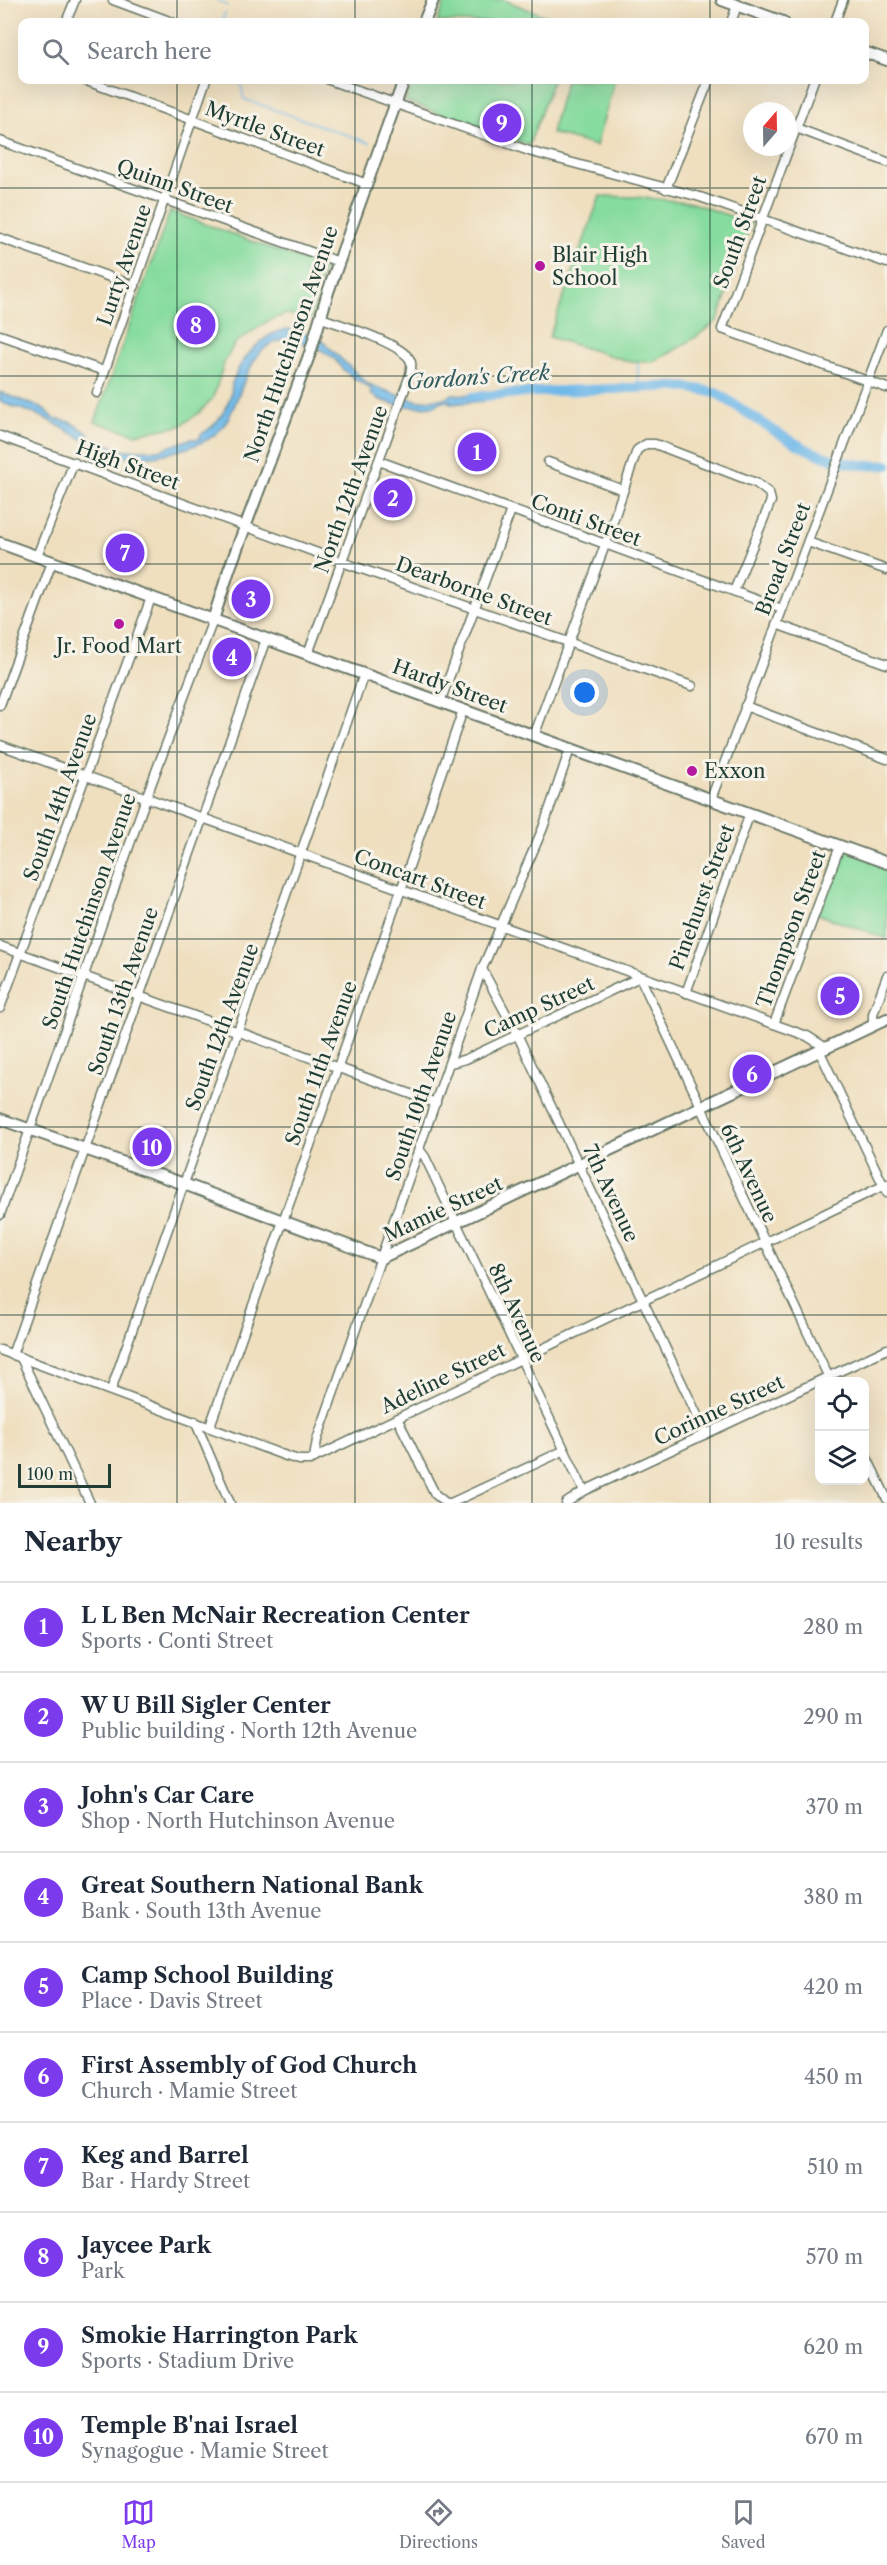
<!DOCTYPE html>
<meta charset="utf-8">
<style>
:root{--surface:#fff;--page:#f6f6f7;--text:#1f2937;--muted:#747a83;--line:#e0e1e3;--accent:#7c3aed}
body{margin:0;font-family:"Libre Caslon Text",serif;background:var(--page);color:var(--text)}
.controls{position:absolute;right:18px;bottom:18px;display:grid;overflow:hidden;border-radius:12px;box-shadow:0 6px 24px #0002}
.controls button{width:54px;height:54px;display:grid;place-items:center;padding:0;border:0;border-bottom:2px solid var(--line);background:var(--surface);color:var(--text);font:30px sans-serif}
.compass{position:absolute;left:743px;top:102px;width:54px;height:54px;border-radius:50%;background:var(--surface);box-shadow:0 6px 24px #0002;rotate:20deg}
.scale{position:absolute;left:18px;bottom:15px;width:93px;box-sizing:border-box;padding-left:6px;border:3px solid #1f3d34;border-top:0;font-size:16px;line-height:21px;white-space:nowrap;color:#1f3d34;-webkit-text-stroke:4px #f7f3e8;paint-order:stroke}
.you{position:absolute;left:585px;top:693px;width:21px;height:21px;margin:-15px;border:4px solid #fff;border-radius:50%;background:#1a73e8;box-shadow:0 0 0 9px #1a73e833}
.badge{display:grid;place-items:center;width:39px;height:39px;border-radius:50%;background:var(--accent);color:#fff;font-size:20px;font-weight:700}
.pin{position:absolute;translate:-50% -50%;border:3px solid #fff;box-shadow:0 2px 6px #0006}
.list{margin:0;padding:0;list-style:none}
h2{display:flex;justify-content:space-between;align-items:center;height:78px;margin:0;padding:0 24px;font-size:26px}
h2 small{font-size:20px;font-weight:400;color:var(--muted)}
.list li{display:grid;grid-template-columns:39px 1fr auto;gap:18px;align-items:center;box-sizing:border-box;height:90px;padding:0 24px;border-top:2px solid var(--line)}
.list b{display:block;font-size:22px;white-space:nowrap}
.list p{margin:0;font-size:20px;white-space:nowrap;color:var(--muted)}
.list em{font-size:20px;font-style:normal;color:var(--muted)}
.icon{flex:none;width:33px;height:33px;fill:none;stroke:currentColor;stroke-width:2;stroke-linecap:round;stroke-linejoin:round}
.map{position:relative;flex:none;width:887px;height:1503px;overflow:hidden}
.search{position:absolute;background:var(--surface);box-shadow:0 6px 24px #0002;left:18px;right:18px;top:18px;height:66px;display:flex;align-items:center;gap:15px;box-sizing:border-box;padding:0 21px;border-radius:12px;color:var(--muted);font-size:22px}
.sheet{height:978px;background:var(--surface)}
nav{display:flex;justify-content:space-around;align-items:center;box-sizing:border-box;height:84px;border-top:2px solid var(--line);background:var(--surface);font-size:16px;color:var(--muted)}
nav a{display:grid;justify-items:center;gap:3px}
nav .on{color:var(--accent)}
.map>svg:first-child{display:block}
.green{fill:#86dc9f;stroke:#528c6a;stroke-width:1.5}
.water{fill:#71b9e9;stroke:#487b8e;stroke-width:1.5}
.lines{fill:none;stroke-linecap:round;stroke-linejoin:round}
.stream{stroke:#71b9e9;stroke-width:1.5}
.river{stroke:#71b9e9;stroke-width:10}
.minor-casing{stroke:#687665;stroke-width:11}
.major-casing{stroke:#687665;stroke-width:14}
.minor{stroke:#fff;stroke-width:8}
.major{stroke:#fff;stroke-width:10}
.grid{fill:none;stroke:#1f3d34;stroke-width:1.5;stroke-opacity:0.55}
.poi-dot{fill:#b5179e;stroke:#f7f3e8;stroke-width:2}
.labels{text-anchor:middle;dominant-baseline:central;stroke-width:6;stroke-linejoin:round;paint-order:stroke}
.street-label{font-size:20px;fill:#1f3d34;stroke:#f7f3e8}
.poi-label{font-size:20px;fill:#1f3d34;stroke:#f7f3e8;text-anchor:start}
.water-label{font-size:21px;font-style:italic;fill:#345c61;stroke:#f7f3e8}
</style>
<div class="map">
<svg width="887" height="1503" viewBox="0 0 887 1503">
<rect width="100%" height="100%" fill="#f7f3e8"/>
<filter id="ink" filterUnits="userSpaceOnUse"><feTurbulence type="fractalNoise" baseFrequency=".0167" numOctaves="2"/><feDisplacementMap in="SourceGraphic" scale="12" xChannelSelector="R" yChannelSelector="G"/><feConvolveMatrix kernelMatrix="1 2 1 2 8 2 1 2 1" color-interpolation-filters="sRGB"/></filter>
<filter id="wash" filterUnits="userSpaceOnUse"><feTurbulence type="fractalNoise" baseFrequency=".008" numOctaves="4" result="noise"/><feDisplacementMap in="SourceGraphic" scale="24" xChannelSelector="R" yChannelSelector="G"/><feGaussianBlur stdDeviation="1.35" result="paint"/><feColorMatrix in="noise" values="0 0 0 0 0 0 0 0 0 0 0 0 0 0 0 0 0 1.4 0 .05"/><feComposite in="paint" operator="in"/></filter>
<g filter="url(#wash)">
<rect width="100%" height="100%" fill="#efdfbf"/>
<g class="green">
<polygon points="446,0 504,0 561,22 437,22"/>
<polygon points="414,80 553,80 529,145 405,101"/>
<polygon points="566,80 615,80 596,146 551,133"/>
<polygon points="600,196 635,197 689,202 751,223 718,320 696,337 670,353 652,362 628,361 549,337"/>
<polygon points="170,211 324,268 311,318 286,314 268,321 235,343 224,363 213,398 199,413 180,426 135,434 95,422"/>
<polygon points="840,846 887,863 887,939 815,913"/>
</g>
<path class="water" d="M286 329 301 331 322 341 368 384 395 394 419 401 447 398 452 394 487 396 484 401 449 404 451 401 440 402 435 406C411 408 391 407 370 394L372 390C364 384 354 379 346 372 341 369 339 363 334 359 322 349 304 341 289 340 247 338 243 400 224 425 212 441 195 446 177 451 109 470 94 441 38 415 26 409 12 408 0 401V392L44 409 54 419 70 422 87 432 91 438 123 450H160L190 439H200L201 434C215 428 227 410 231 394 232 389 231 384 233 380 242 358 262 334 286 329Z"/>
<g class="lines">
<g class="stream">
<polyline points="217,0 228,6"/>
<polyline points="222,22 225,13"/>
<polyline points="240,80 244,99 370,143"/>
<polyline points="638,363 638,382 641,388"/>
</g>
<path class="river" d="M473 397C519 392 565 391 612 389 647 387 684 383 718 394 772 427 819 471 887 465"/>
</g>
</g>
<g filter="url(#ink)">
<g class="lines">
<defs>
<g id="minor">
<polyline points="113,0 172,22"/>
<polyline points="66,22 75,0"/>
<polyline points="731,22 737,6"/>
<polyline points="835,22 843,0"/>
<polyline points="84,80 367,184"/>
<polyline points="329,80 532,152 700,197 887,263"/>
<polyline points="814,80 722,329 887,388"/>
<polyline points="796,128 887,162"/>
<polyline points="0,141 339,262"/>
<polyline points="666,189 709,80"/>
<polyline points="0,238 135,286"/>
<polyline points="0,335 104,371"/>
<polyline points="97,393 206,80"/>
<polyline points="0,436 342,562 692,686"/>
<polyline points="379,461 782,609"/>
<polyline points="548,462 623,490"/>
<polyline points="808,542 887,570"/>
<polyline points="37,556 74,462"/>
<polyline points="776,624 887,664"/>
<path d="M308 654 410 375C411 368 413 362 408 357 394 341 342 325 321 318"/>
<polyline points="440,702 511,510"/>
<polyline points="0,705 52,562"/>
<polyline points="745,706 887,759"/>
<polyline points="534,736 605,545 637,450 646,444 655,444 756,483 769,493 771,501 734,591"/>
<polyline points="0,745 807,1036 826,1048"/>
<polyline points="711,799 887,330"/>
<polyline points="0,946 436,1103"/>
<polyline points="482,969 517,1034 706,1434"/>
<polyline points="686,993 750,813"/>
<polyline points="0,1008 151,598"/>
<polyline points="774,1024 840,846"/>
<polyline points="873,1026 873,1014 887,976"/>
<polyline points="820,1052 887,1193"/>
<polyline points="451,1063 466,1059 640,977 831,1382"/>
<polyline points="419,1149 425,1157 584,1491"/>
<polyline points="0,1215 146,798 213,620"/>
<polyline points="0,1350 286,1456 299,1460 310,1460 887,1184"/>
<polyline points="12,1355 266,639"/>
<polyline points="21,1358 90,1503"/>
<polyline points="111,1390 364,674"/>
<polyline points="397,1418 435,1494 446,1503 451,1503"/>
<polyline points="195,1421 230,1503"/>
<polyline points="210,1426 401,890 463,710"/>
<polyline points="864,1452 887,1499"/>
<polyline points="314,1458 317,1440 482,969 543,828 570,749"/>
<polyline points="451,1503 563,1451"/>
<polyline points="566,1503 584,1491 887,1349"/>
</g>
<g id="major">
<polyline points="722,0 783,22"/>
<polyline points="424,22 433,0"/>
<polyline points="864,52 887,60"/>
<polyline points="0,543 887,863"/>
<polyline points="213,620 229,570 310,353 328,292 404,80"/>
<polyline points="0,1119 184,1184 381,1258 887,1019"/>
</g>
</defs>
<use href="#minor" class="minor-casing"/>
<use href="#major" class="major-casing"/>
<use href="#minor" class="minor"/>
<use href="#major" class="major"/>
</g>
</g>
<path class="grid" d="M177 0V22M355 0V22M532 0V22M710 0V22M177 80V1503M355 80V1503M532 80V1503M710 80V1503M0 188H887M0 376H887M0 564H887M0 752H887M0 939H887M0 1127H887M0 1315H887"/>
<g class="poi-dot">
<circle cx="540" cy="266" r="6"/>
<circle cx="119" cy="624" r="6"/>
<circle cx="692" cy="771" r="6"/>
</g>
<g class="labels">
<g class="street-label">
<text transform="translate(265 129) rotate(20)">Myrtle Street</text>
<text transform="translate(175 186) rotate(20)">Quinn Street</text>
<text transform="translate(740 232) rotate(-70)">South Street</text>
<text transform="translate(124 265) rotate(-71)">Lurty Avenue</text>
<text transform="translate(291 344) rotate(-71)">North Hutchinson Avenue</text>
<text transform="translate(128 465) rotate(20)">High Street</text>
<text transform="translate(351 489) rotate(-70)">North 12th Avenue</text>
<text transform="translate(586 520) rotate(20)">Conti Street</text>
<text transform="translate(783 559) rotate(-69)">Broad Street</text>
<text transform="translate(474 591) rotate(20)">Dearborne Street</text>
<text transform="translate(450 686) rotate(20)">Hardy Street</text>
<text transform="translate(60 797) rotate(-70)">South 14th Avenue</text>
<text transform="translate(420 879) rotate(20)">Concart Street</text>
<text transform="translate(702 897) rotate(-70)">Pinehurst Street</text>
<text transform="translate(89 911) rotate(-71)">South Hutchinson Avenue</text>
<text transform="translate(791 929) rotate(-70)">Thompson Street</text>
<text transform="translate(123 991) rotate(-71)">South 13th Avenue</text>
<text transform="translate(539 1007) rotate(-25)">Camp Street</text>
<text transform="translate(222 1027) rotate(-70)">South 12th Avenue</text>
<text transform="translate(321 1063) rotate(-70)">South 11th Avenue</text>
<text transform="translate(421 1096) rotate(-71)">South 10th Avenue</text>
<text transform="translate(749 1173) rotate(65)">6th Avenue</text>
<text transform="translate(611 1193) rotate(65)">7th Avenue</text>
<text transform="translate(443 1209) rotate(-25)">Mamie Street</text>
<text transform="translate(517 1313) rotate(65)">8th Avenue</text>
<text transform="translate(443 1378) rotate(-26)">Adeline Street</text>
<text transform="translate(719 1410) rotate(-25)">Corinne Street</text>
</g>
<g class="poi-label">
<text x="552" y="255">Blair High<tspan x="552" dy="23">School</tspan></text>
<text x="119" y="646" text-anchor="middle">Jr. Food Mart</text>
<text x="704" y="771">Exxon</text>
</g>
<g class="water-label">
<text transform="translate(478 377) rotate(-4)">Gordon's Creek</text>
</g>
</g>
</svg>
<div class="controls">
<button><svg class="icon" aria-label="locate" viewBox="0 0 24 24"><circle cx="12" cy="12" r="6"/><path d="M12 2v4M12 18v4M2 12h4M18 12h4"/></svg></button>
<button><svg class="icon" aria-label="layers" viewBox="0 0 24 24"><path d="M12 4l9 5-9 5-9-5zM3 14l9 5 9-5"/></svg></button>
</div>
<svg class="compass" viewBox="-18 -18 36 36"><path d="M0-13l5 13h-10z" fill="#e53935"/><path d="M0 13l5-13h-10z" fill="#747a83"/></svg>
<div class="scale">100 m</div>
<div class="you"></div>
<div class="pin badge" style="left:477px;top:452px">1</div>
<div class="pin badge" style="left:393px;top:498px">2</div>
<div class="pin badge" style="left:251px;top:599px">3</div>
<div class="pin badge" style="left:232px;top:657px">4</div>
<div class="pin badge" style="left:840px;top:996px">5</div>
<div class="pin badge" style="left:752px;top:1074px">6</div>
<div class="pin badge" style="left:125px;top:553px">7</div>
<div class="pin badge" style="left:196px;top:325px">8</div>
<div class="pin badge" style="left:502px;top:123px">9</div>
<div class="pin badge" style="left:152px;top:1147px">10</div>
<div class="search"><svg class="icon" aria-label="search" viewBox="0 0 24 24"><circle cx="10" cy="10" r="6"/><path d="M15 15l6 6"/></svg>Search here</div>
</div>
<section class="sheet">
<h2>Nearby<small>10 results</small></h2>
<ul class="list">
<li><span class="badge">1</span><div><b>L L Ben McNair Recreation Center</b><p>Sports · Conti Street</p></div><em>280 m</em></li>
<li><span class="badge">2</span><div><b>W U Bill Sigler Center</b><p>Public building · North 12th Avenue</p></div><em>290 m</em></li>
<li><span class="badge">3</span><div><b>John's Car Care</b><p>Shop · North Hutchinson Avenue</p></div><em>370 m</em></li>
<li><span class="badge">4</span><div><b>Great Southern National Bank</b><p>Bank · South 13th Avenue</p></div><em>380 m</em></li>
<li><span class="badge">5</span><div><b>Camp School Building</b><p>Place · Davis Street</p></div><em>420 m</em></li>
<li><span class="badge">6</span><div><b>First Assembly of God Church</b><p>Church · Mamie Street</p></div><em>450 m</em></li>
<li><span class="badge">7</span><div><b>Keg and Barrel</b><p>Bar · Hardy Street</p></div><em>510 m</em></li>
<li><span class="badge">8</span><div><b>Jaycee Park</b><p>Park</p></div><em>570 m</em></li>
<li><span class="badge">9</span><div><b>Smokie Harrington Park</b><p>Sports · Stadium Drive</p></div><em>620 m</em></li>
<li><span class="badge">10</span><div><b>Temple B'nai Israel</b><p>Synagogue · Mamie Street</p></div><em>670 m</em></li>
</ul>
</section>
<nav>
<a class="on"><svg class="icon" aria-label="map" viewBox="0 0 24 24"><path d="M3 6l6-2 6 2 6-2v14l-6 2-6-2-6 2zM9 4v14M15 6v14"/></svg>Map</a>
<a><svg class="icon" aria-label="directions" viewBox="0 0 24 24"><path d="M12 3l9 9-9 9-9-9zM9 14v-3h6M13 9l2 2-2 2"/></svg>Directions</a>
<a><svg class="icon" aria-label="saved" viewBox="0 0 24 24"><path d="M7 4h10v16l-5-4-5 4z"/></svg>Saved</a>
</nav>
